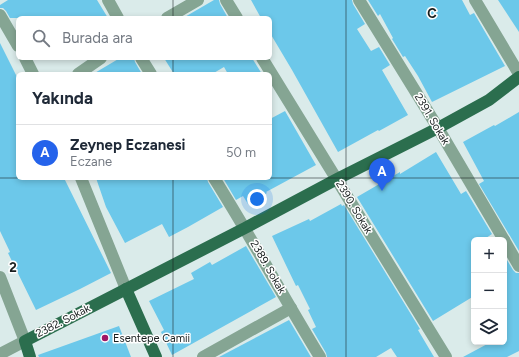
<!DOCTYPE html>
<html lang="tr">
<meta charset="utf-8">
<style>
:root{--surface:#fff;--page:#f2f2f3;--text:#1f2937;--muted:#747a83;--line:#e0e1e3;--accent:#2563eb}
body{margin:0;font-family:Figtree,sans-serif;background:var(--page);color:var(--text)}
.controls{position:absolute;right:12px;bottom:12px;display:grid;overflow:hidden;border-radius:6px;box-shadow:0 2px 6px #0003}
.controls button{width:36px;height:36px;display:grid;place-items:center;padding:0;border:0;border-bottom:1px solid var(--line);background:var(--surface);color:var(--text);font:20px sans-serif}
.you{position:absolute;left:257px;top:199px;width:14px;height:14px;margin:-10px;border:3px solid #fff;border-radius:50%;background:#1a73e8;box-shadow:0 0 0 6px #1a73e833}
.badge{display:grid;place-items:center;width:26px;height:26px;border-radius:50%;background:var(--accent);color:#fff;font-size:13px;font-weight:700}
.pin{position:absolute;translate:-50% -33px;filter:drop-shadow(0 1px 2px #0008)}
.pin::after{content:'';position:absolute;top:21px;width:14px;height:12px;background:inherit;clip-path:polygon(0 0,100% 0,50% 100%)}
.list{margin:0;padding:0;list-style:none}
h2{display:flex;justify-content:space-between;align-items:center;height:52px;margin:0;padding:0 16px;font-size:17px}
h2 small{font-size:13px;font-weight:400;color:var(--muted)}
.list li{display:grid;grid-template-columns:26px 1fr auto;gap:12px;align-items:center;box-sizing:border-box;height:56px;padding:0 16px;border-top:1px solid var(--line)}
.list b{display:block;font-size:15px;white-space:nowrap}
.list p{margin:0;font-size:13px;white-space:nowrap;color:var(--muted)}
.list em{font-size:13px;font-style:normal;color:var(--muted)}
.icon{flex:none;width:22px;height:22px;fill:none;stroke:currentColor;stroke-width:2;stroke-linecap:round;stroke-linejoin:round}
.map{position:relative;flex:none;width:519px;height:357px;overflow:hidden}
.search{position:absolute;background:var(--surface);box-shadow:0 2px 6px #0003;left:16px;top:16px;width:256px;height:44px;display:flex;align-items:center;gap:10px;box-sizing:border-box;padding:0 14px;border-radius:6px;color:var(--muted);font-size:15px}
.panel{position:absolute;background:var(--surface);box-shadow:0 2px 6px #0003;left:16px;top:72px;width:256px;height:108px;border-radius:6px}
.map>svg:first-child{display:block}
.building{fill:#6cc8ea}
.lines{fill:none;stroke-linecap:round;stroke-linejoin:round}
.minor{stroke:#85a593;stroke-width:12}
.major{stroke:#2b6e4e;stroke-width:12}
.grid{fill:none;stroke:#181e1e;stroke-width:1;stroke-opacity:0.55}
.poi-dot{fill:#9f1765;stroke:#fff;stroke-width:1.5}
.labels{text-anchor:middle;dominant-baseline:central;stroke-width:3;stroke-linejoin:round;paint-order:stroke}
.street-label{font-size:11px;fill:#181e1e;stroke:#fff}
.poi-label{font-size:11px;fill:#181e1e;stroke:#fff;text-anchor:start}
.grid-label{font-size:13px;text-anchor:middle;font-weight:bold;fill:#181e1e;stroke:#fff;stroke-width:3;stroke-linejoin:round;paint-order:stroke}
</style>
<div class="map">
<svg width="519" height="357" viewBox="0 0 519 357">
<rect width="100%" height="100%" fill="#daebea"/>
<g class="building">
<polygon points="8,0 97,0 108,18 10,18 6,11 3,8 0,8 0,5"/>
<polygon points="214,0 219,0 220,4 228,18 183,18"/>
<polygon points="251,0 352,0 353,4 365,24 357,29 371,51 379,47 390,65 382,70 408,115 379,131 378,130 338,152 292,70 270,33 270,18 261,18"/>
<polygon points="368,0 462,0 470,15 474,13 505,66 432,102 418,76 405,56 403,57 392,39 393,38 380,14 378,16"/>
<polygon points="498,0 519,0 519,32"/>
<polygon points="0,43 18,79 18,178 64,178 111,273 80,289 36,310 8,253 10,252 0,231"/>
<polygon points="120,58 134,58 135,62 142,74 93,74"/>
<polygon points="164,58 252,58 262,74 228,74 224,67 212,74 174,74"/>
<polygon points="285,111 316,165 266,192 267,193 248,204 243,196 236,200 223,178 270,178 270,119"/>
<polygon points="519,112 519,251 479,184 484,181 463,142 494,125 495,126"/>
<polygon points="436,152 461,194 466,191 492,234 483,240 474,240 474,296 433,321 357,197 400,172 400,174"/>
<polygon points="96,178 207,178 208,182 223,207 188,227 169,237 162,224 125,243 106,207"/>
<polygon points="341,204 342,206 344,205 420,329 418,330 434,357 397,357 391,348 376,357 327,357 326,353 312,329 316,327 308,310 310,309 298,285 296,286 272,236 309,219 310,221"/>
<polygon points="246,246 276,297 172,355 161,332 164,330 149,301 194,279 191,273 210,262 212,265"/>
<polygon points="504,255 513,270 516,273 519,273 519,351 507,357 463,357 491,342 504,342"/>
<polygon points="289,320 311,357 219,357"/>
<polygon points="119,326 131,357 39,357 38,355"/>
</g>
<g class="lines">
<g class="minor">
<polyline points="108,0 118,18"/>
<polyline points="226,0 237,18"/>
<polyline points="359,0 438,128 504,240"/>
<polyline points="475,0 519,74"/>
<polyline points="0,15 18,46"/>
<polyline points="167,18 198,0"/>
<polyline points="25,58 33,74"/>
<polyline points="141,58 151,74"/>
<polyline points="262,58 446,357"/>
<polyline points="78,74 101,58"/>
<polyline points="81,178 126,289"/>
<path d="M214 178C251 237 284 298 320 357"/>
<polyline points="504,240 519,266"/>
<polyline points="0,277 25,341 0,354"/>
<polyline points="203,357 291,308"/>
</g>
<g class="major">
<polyline points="126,289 156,357"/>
<polyline points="30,357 25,341 245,228 337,179 438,128 489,100 519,77"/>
</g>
</g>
<path class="grid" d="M173 0V18M346 0V357M173 58V74M0 178H519M173 178V357"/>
<circle class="poi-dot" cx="105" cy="338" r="4"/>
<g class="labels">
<g class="street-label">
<text transform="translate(432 119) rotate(59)">2391. Sokak</text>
<text transform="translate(354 207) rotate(59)">2390. Sokak</text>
<text transform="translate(268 267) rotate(60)">2389. Sokak</text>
<text transform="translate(63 321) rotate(-27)">2382. Sokak</text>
</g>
<g class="poi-label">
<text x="113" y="338">Esentepe Camii</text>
</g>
</g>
<g class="grid-label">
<text x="432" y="18">C</text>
<text x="13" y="272">2</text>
</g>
</svg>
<div class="controls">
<button>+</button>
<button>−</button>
<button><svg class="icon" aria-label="layers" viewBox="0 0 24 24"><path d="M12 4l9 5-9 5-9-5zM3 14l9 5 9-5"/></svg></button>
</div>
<div class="you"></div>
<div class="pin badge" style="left:382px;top:191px">A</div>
<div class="search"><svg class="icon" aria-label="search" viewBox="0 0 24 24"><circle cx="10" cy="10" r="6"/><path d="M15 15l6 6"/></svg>Burada ara</div>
<section class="panel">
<h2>Yakında<small></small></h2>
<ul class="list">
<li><span class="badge">A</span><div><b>Zeynep Eczanesi</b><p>Eczane</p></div><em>50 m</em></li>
</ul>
</section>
</div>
